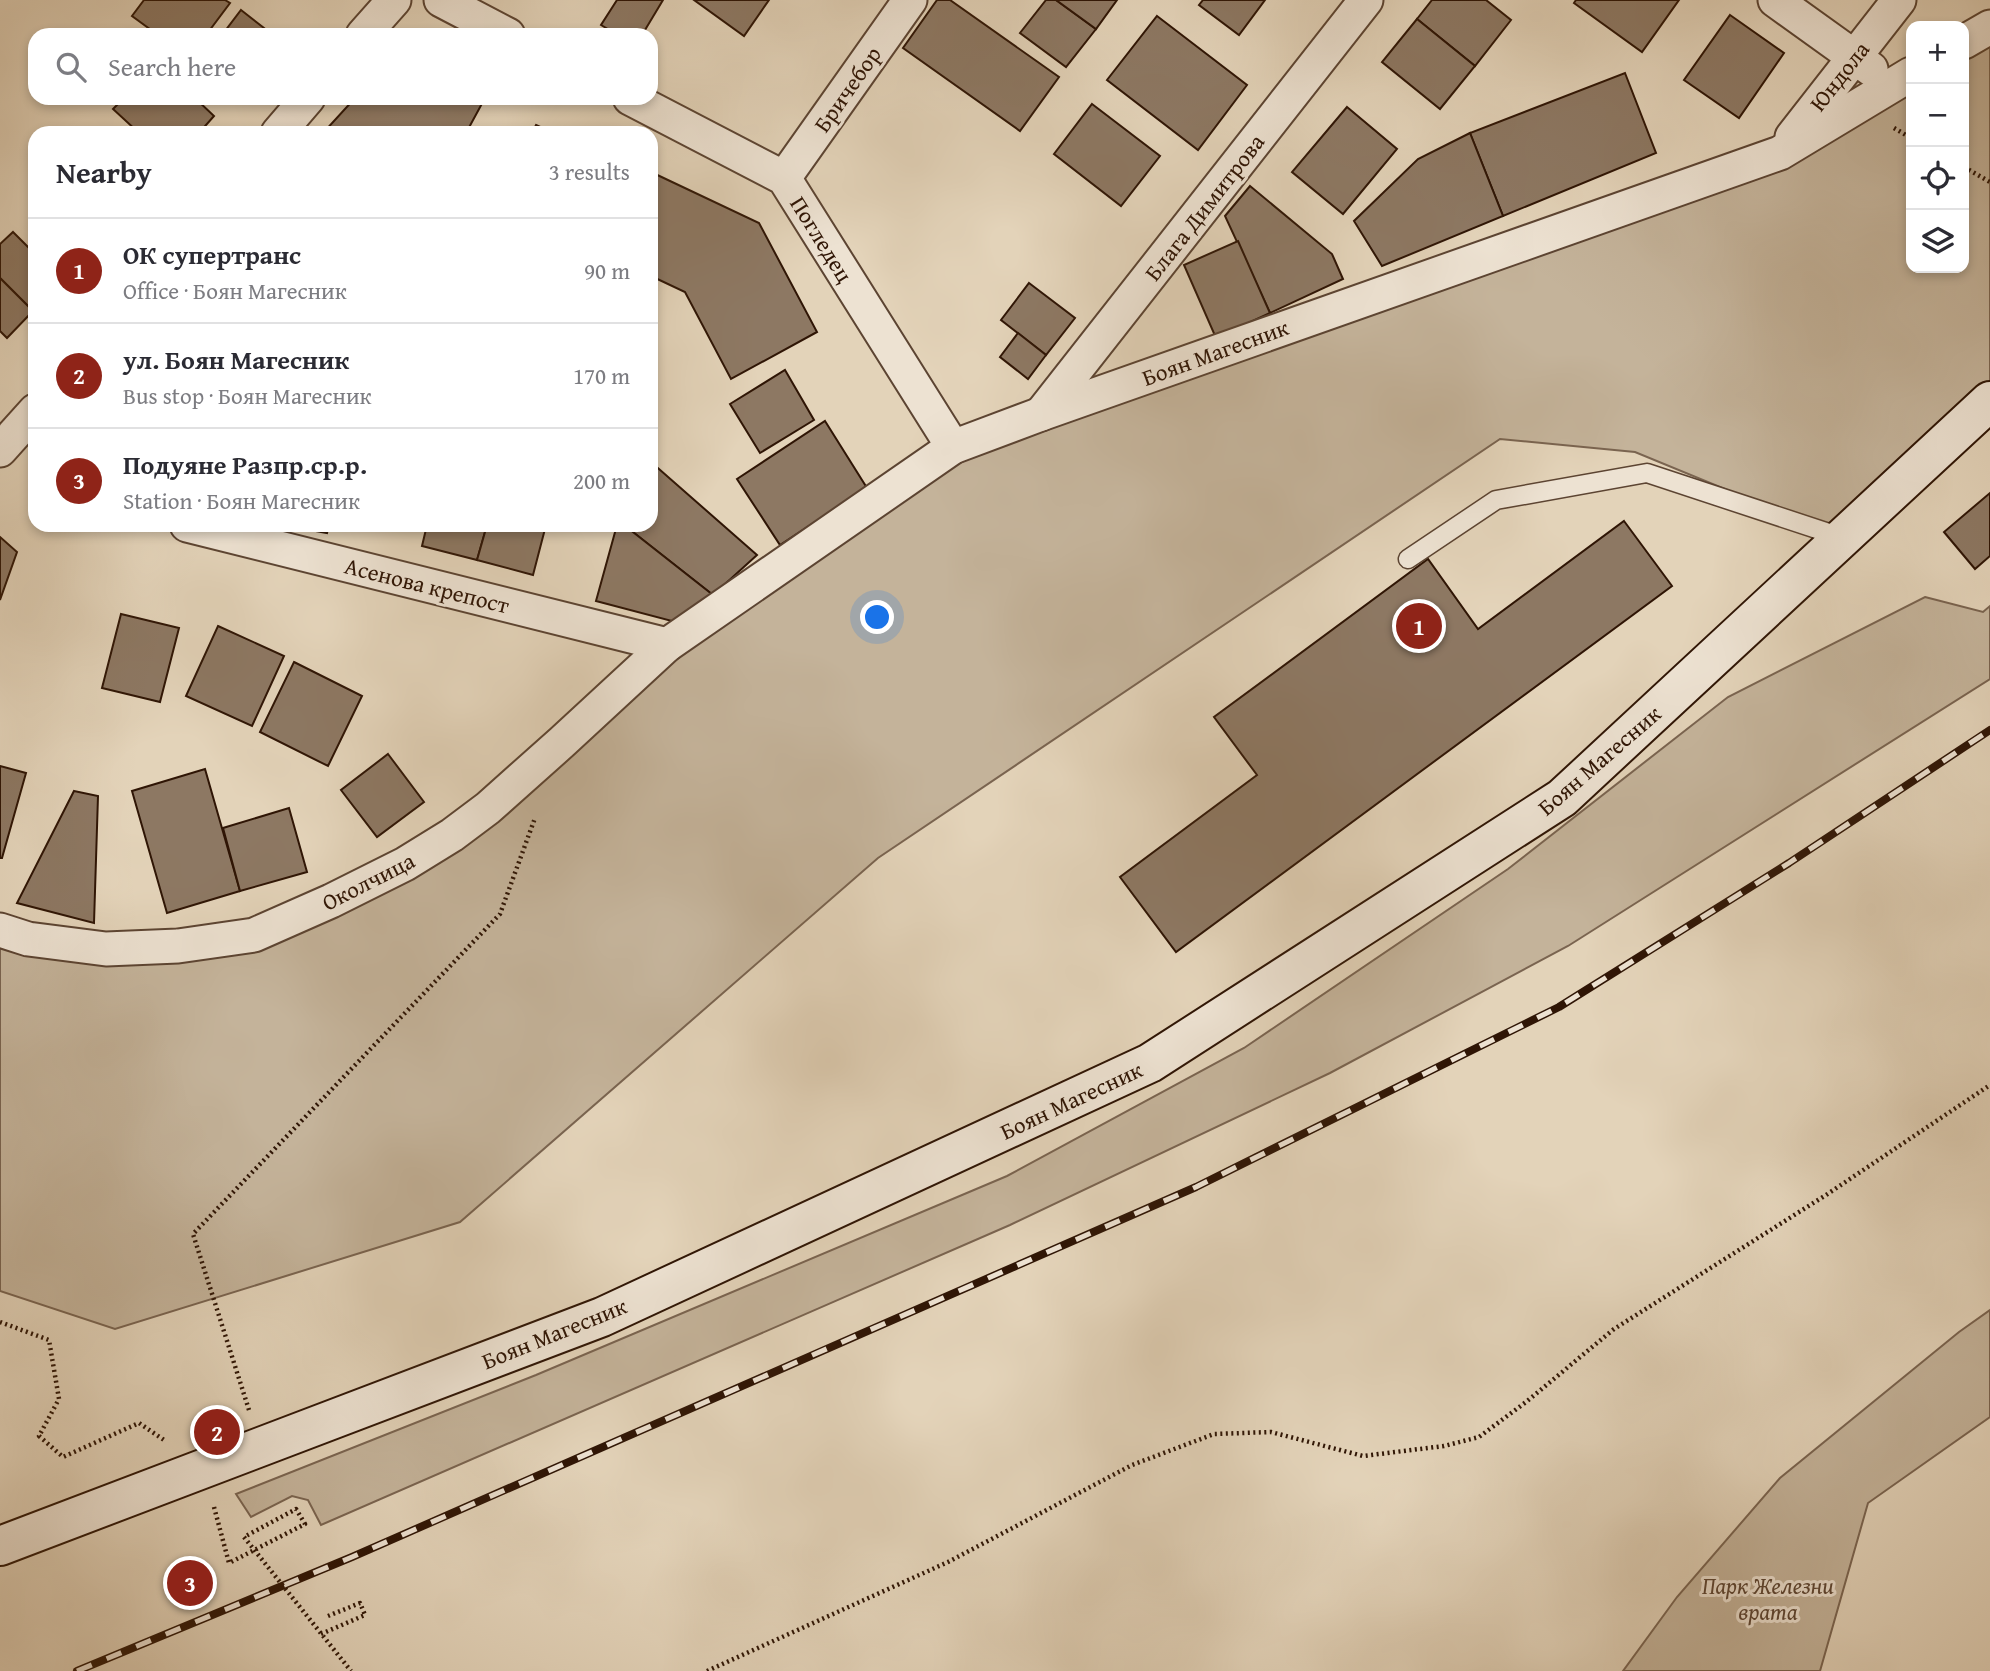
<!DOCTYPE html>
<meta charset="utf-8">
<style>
:root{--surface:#fff;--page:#f2f2f3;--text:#2b2b33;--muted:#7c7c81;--line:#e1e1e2;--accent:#8f2418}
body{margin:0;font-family:"Gentium Book Plus",serif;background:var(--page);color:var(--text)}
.controls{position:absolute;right:21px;top:21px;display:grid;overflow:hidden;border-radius:14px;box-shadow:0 4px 10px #0003}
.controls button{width:63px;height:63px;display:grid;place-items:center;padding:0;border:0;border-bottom:2px solid var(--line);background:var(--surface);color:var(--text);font:35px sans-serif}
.you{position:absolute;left:878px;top:618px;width:24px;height:24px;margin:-18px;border:5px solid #fff;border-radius:50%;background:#1a73e8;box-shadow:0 0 0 10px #1a73e833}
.badge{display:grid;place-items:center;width:46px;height:46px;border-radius:50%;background:var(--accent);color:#fff;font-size:23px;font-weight:700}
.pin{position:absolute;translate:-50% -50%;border:4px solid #fff;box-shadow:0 2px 7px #0006}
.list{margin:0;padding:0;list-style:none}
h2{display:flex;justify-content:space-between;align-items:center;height:91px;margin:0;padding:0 28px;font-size:30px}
h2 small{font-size:23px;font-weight:400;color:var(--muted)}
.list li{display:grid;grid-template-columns:46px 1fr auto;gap:21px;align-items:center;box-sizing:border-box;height:105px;padding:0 28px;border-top:2px solid var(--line)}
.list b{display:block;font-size:26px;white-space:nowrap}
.list p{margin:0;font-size:23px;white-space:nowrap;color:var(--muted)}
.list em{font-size:23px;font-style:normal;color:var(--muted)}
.icon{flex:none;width:38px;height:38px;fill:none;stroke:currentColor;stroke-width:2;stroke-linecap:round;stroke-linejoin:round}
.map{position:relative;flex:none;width:1990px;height:1671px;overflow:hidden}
.search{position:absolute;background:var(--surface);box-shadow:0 4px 10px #0003;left:28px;top:28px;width:630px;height:77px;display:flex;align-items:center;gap:18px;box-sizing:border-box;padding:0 24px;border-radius:21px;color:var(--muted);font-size:26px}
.panel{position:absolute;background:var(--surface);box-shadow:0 4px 10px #0003;left:28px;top:126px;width:630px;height:406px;border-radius:21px}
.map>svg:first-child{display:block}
.green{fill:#c4b39a;stroke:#7a6450;stroke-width:2}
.building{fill:#8d7863;stroke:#2f1505;stroke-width:2}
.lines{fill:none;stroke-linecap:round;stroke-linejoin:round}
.lane-casing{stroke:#5c4432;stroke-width:21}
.street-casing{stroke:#5c4432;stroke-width:37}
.secondary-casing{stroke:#2f1505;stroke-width:42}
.path{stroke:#2f1505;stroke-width:4.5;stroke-dasharray:2 3.5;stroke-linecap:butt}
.lane{stroke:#ede2d2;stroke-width:18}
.street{stroke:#ede2d2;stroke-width:33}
.secondary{stroke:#ede2d2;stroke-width:38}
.rail-casing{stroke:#2f1505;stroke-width:8}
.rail{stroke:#ede2d2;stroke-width:5;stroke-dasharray:16;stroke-linecap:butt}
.path-bridge{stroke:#2f1505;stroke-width:4.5;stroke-dasharray:2 3.5;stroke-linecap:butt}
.labels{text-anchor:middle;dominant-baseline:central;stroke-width:6;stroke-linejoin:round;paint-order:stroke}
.street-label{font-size:23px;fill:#2f1505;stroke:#ede2d2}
.park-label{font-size:23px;font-style:italic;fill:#5c4432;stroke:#ede2d2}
</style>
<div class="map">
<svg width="1990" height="1671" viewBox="0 0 1990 1671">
<rect width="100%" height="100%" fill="#e3d3b9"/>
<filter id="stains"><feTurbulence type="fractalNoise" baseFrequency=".00286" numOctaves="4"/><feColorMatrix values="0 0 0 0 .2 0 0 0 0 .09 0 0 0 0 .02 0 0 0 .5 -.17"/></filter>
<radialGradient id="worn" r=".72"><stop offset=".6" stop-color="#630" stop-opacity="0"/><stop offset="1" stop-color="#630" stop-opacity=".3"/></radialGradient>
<g class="green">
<polygon points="1990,26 1990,401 1844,538 1635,452 1500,439 878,858 460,1222 115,1329 0,1291 0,930 178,946 331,901 562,742 953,447 1780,153 1911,74 1911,268 1964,268 1964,42"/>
<polygon points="1925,597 1983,612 1990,606 1990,679 1568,946 1330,1073 1010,1225 321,1525 308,1500 292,1496 251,1517 236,1494 536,1375 1007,1176 1244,1048 1508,869 1728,697"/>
<polygon points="1990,1310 1990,1417 1868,1503 1820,1671 1623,1671 1677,1597 1780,1478 1959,1332"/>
</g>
<g class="building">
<polygon points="144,0 225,0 230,3 206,35 158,35 132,16"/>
<polygon points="617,0 663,0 642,35 618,35 601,25"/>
<polygon points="694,0 769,0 744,36"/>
<polygon points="937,0 950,0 1059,77 1020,131 903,48"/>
<polygon points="1046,0 1056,0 1096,29 1066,67 1020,33"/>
<polygon points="1056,0 1117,0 1096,29"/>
<polygon points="1203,0 1265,0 1239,35 1199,5"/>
<polygon points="1432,0 1486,0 1511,20 1475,66 1417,19"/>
<polygon points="1576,0 1679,0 1642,52 1574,3"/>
<polygon points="241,10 273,35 222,35"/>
<polygon points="1730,15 1784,53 1739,118 1684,80"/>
<polygon points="1157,16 1247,85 1198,150 1107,80"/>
<polygon points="1417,19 1475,66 1440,109 1382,62"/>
<polygon points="1625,73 1656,153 1503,216 1470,133"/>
<polygon points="124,98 195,98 214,116 199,133 139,133 113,109"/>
<polygon points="355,98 485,98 466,133 323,133"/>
<polygon points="1092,104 1160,156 1121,206 1054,154"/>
<polygon points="1347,107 1397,149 1343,214 1292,172"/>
<polygon points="536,125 553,133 532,133"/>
<polygon points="1470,133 1503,216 1382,266 1354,221 1418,159"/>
<polygon points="651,172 759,223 817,332 731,379 685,292 651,276"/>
<polygon points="1250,186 1332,254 1343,279 1270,313 1225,216"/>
<polygon points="13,232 35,254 35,309 33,311 0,278 0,244"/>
<polygon points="1238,241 1270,313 1216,338 1184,265"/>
<polygon points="0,278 33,311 7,338 0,331"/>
<polygon points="1029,283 1075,318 1046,355 1001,320"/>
<polygon points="1018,333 1046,355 1028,379 1000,357"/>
<polygon points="785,370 814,420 760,453 730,404"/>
<polygon points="825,421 867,488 780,545 737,479"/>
<polygon points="651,462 757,555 713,595 624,525 651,525"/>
<polygon points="1990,493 1990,556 1975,569 1944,532"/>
<polygon points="1624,521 1672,586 1176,952 1120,877 1257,775 1214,717 1428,559 1478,629"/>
<polygon points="283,525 329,525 327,533"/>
<polygon points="427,525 487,525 477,560 422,546"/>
<polygon points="487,525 546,525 533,575 477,560"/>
<polygon points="617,525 624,525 713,595 683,624 596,601"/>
<polygon points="0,537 17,552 0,600"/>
<polygon points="121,614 179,628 160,702 102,688"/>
<polygon points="218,626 284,656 252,726 186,696"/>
<polygon points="294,662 362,696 328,766 260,732"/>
<polygon points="388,754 424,802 377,837 341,790"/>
<polygon points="0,766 26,773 2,858 0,858"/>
<polygon points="205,769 240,891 167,913 132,791"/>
<polygon points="74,791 98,796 94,923 17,903"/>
<polygon points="289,808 307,872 240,891 223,828"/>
</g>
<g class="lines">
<defs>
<polyline id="lane" points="1408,559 1496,500 1647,473 1844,538"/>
<g id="street">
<polyline points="441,0 508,35"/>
<polyline points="1775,0 1871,69"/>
<polyline points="363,35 394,0"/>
<polyline points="1964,42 1990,27"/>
<polyline points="630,98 784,178 953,447"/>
<polyline points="278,133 308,98"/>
<polyline points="1792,137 1899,0"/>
<polyline points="784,178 910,0"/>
<polyline points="1041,414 1366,0"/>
<polyline points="0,450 35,411"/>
<polyline points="187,525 667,645"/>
<polyline points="0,930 28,939 106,949 178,946 254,935 331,901 405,864 452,835 488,808 562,742 667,645 953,447 1041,414 1780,153 1911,74"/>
</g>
<polyline id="secondary" points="0,1546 602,1317 1150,1063 1562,798 1990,401"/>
</defs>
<use href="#lane" class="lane-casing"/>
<use href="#street" class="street-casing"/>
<use href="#secondary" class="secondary-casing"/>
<g class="path">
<polyline points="1894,128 1911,138"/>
<polyline points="1964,167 1990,182"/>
<polyline points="0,1322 49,1340 59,1399 39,1436 63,1457 139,1423 164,1440"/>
<polyline points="249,1410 193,1234 500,914 535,818"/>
<polyline points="214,1507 229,1563 305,1524 296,1509 244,1537"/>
<polyline points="321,1634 365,1615 360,1603 328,1616"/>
<polyline points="707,1671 948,1562 1132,1465 1214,1434 1271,1432 1363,1456 1444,1446 1479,1437 1526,1402 1614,1329 1826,1195 1990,1085"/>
</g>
<use href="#lane" class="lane"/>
<use href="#street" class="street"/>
<use href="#secondary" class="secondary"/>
<defs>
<polyline id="rail" points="77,1671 352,1557 1196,1187 1559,1007 1789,863 1990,730"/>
</defs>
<use href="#rail" class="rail-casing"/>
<use href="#rail" class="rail"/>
<polyline class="path-bridge" points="244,1537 351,1671"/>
</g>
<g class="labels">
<g class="street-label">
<text transform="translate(1839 76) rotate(-52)">Юндола</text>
<text transform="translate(847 89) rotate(-55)">Бричебор</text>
<text transform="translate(1204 207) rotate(-52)">Блага Димитрова</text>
<text transform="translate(822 239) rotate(58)">Погледец</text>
<text transform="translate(1215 352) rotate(-20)">Боян Магесник</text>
<text transform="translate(427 585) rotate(14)">Асенова крепост</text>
<text transform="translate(1599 760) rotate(-41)">Боян Магесник</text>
<text transform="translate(368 881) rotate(-27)">Околчица</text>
<text transform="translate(1071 1100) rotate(-25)">Боян Магесник</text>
<text transform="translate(554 1333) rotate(-22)">Боян Магесник</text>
</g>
<g class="park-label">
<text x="1768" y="1585">Парк Железни<tspan x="1768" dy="26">врата</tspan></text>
</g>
</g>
<rect width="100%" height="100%" filter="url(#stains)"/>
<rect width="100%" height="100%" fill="url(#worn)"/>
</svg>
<div class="controls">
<button>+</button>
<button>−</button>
<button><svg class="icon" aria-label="locate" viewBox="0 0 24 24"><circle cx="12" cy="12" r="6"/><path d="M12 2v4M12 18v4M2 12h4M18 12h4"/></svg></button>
<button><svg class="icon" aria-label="layers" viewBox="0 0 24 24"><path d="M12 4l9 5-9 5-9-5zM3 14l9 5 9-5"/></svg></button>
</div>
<div class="you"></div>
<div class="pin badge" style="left:1419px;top:626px">1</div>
<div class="pin badge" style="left:217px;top:1432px">2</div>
<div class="pin badge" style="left:190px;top:1583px">3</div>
<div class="search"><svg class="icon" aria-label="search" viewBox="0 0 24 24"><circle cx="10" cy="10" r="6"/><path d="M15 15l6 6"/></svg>Search here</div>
<section class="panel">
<h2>Nearby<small>3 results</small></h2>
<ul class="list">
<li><span class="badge">1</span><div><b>ОК супертранс</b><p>Office · Боян Магесник</p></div><em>90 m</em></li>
<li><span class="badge">2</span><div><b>ул. Боян Магесник</b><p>Bus stop · Боян Магесник</p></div><em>170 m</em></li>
<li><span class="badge">3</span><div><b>Подуяне Разпр.ср.р.</b><p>Station · Боян Магесник</p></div><em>200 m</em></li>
</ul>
</section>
</div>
